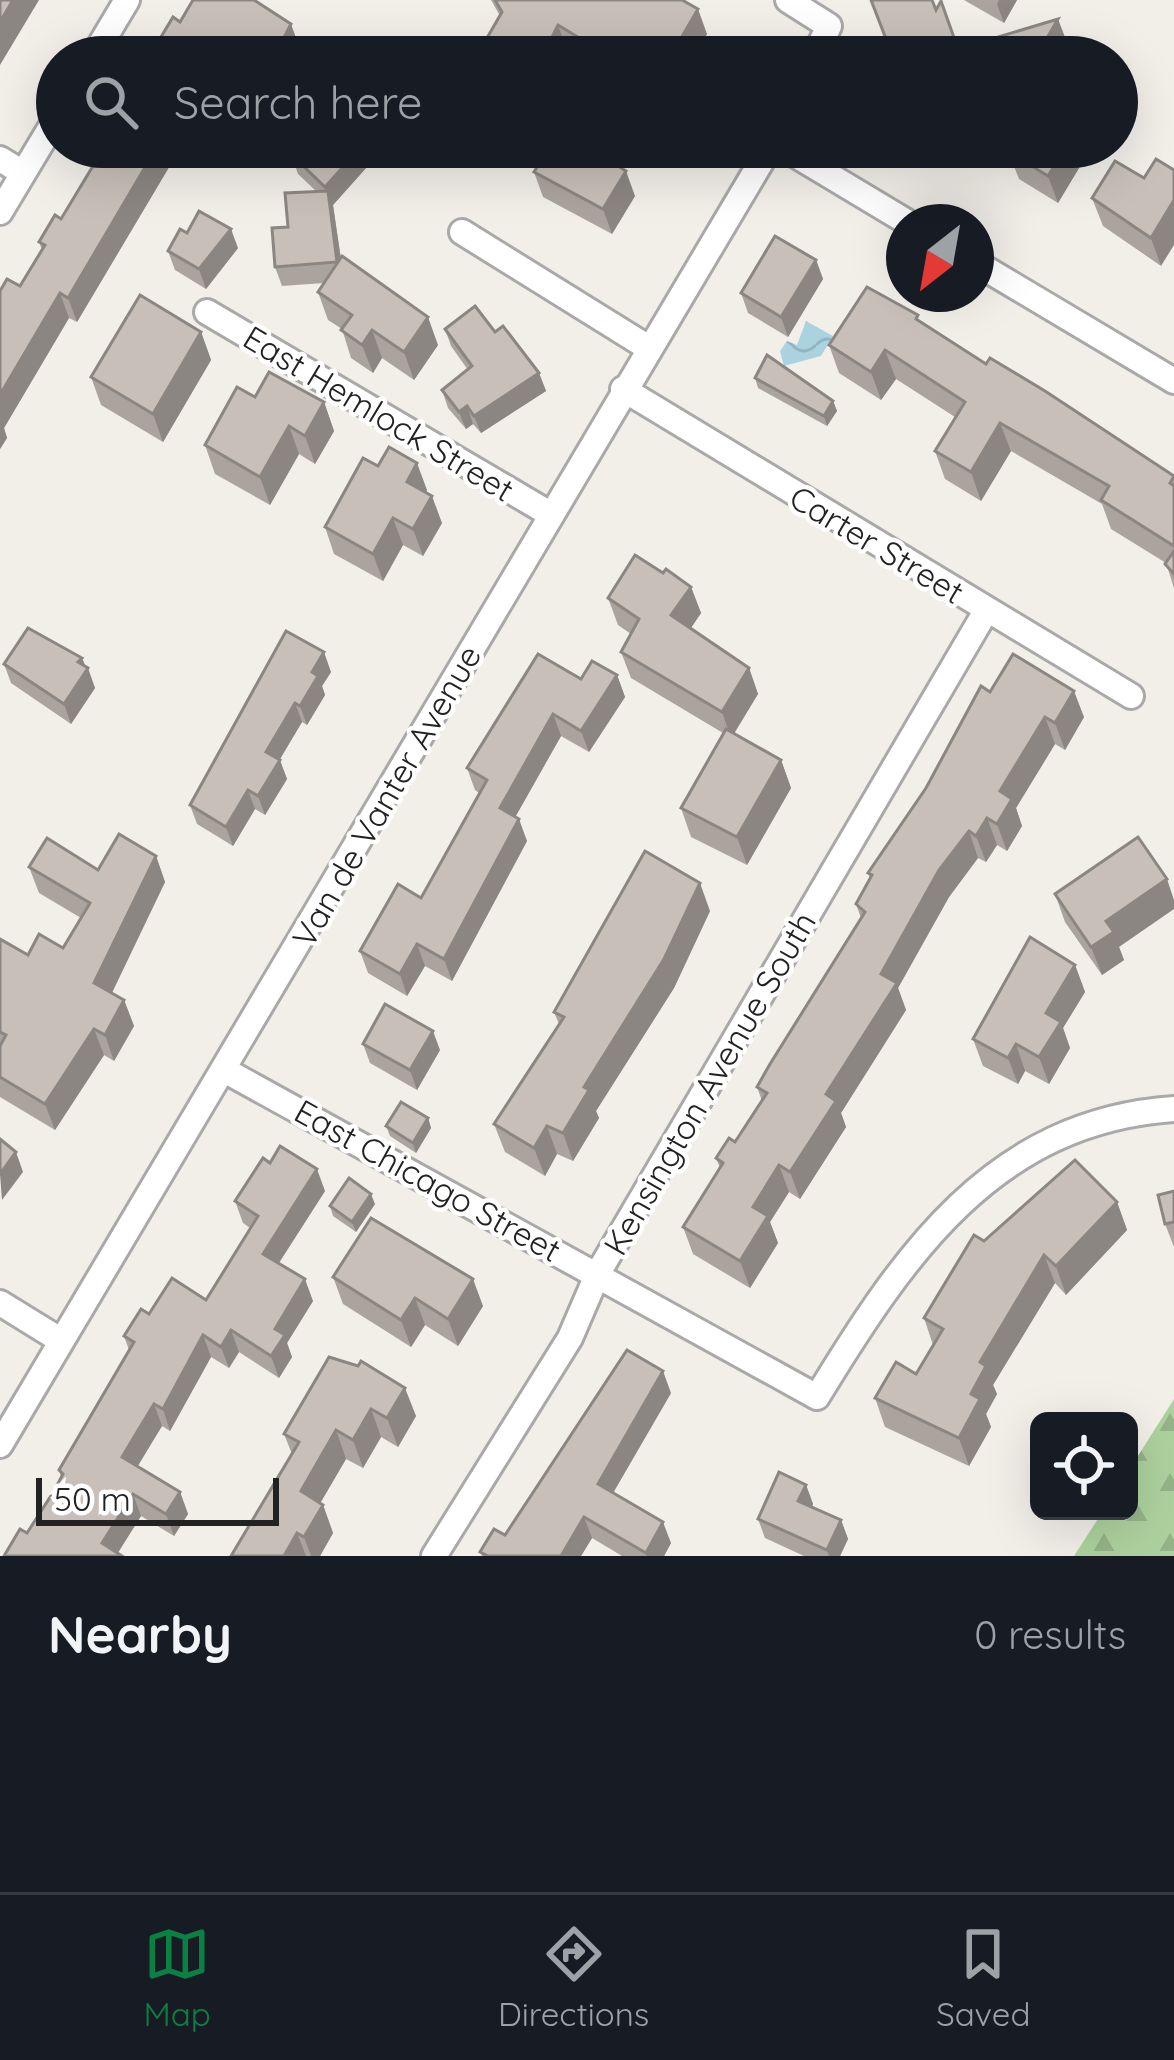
<!DOCTYPE html>
<style>
:root{--surface:#171b24;--page:#20242c;--text:#f1f3f6;--muted:#9ea1a6;--line:#363941;--accent:#0b8043}
body{margin:0;font-family:Quicksand,sans-serif;background:var(--page);color:var(--text)}
.controls{position:absolute;right:36px;bottom:36px;display:grid;overflow:hidden;border-radius:18px;box-shadow:0 12px 48px #0002}
.controls button{width:108px;height:108px;display:grid;place-items:center;padding:0;border:0;border-bottom:3px solid var(--line);background:var(--surface);color:var(--text);font:60px sans-serif}
.compass{position:absolute;left:886px;top:204px;width:108px;height:108px;border-radius:50%;background:var(--surface);box-shadow:0 12px 48px #0002;rotate:211deg}
.scale{position:absolute;left:36px;bottom:30px;width:243px;box-sizing:border-box;padding-left:12px;border:6px solid #222;border-top:0;font-size:33px;line-height:42px;white-space:nowrap;color:#222;-webkit-text-stroke:9px #fff;paint-order:stroke}
.list{margin:0;padding:0;list-style:none}
h2{display:flex;justify-content:space-between;align-items:center;height:156px;margin:0;padding:0 48px;font-size:51px}
h2 small{font-size:39px;font-weight:400;color:var(--muted)}
.icon{flex:none;width:66px;height:66px;fill:none;stroke:currentColor;stroke-width:2;stroke-linecap:round;stroke-linejoin:round}
.map{position:relative;flex:none;width:1174px;height:1556px;overflow:hidden}
.search{position:absolute;background:var(--surface);box-shadow:0 12px 48px #0002;left:36px;right:36px;top:36px;height:132px;display:flex;align-items:center;gap:30px;box-sizing:border-box;padding:0 42px;border-radius:66px;color:var(--muted);font-size:45px}
.sheet{height:336px;background:var(--surface)}
nav{display:flex;justify-content:space-around;align-items:center;box-sizing:border-box;height:168px;border-top:3px solid var(--line);background:var(--surface);font-size:33px;color:var(--muted)}
nav a{display:grid;justify-items:center;gap:6px}
nav .on{color:var(--accent)}
.map>svg:first-child{display:block}
.forest{fill:url(#forest-firs)}
.water{fill:url(#water-waves)}
.lines{fill:none;stroke-linecap:round;stroke-linejoin:round}
.minor-casing{stroke:#a9a9a9;stroke-width:30}
.minor{stroke:#fff;stroke-width:24}
.wall{fill:#aba49e}
.shaded-wall{fill:#8b8681}
.building{fill:#c7bfb8;stroke:#8b8681;stroke-width:3}
.labels{text-anchor:middle;dominant-baseline:central;stroke-width:9;stroke-linejoin:round;paint-order:stroke}
.street-label{font-size:33px;fill:#222;stroke:#fff}
</style>
<div class="map">
<svg width="1174" height="1556" viewBox="0 0 1174 1556">
<defs>
<pattern id="forest-firs" width="22" height="20" patternUnits="userSpaceOnUse" patternTransform="scale(3)"><rect width="22" height="20" fill="#add19e"/><path d="M5 1l3.5 6h-7zM16 11l3.5 6h-7z" fill="#95b388"/></pattern>
<pattern id="water-waves" width="16" height="10" patternUnits="userSpaceOnUse" patternTransform="scale(3)"><rect width="16" height="10" fill="#aad3df"/><path d="M0 5q4-4 8 0t8 0" fill="none" stroke="#92b5bf"/></pattern>
</defs>
<rect width="100%" height="100%" fill="#f2efe9"/>
<polygon class="forest" points="1174,1399 1174,1556 1074,1556 1103,1511 1129,1511 1129,1470"/>
<polygon class="water" points="806,321 833,336 821,356 784,366 780,351 787,341 797,345"/>
<g class="lines">
<defs>
<g id="minor">
<polyline points="788,0 829,26 814,57"/>
<polyline points="93,57 127,0"/>
<polyline points="782,147 907,222"/>
<polyline points="0,159 23,173"/>
<polyline points="0,212 57,117"/>
<polyline points="462,232 647,347"/>
<polyline points="976,263 1174,381"/>
<polyline points="207,312 550,514"/>
<polyline points="623,389 1131,696"/>
<path d="M226 1071 817 1397C903 1256 993 1121 1174 1109"/>
<polyline points="0,1303 60,1340"/>
<polyline points="0,1445 770,147"/>
<polyline points="434,1556 570,1338 598,1273 986,611"/>
</g>
</defs>
<use href="#minor" class="minor-casing"/>
<use href="#minor" class="minor"/>
</g>
<g class="wall">
<polygon points="491,0 682,0 707,34 697,50 709,57 579,57 567,50 564,57 476,57 500,16"/>
<polygon points="964,0 1017,0 1004,23"/>
<polygon points="265,7 300,49 296,57 149,57 180,22"/>
<polygon points="181,147 77,322 69,318 4,428 7,438 0,449 20,286 42,250 39,242 61,219 95,162 92,152"/>
<polygon points="505,147 601,147 605,158 635,196 612,234 543,197 534,172 540,164"/>
<polygon points="990,147 1085,147 1088,153 1058,203 1019,179 1012,161"/>
<polygon points="383,149 333,205 341,258 438,345 414,380 382,358 373,373 351,358 342,329 328,320 318,292 324,283 282,286 275,267 288,227 317,192 298,174 291,154"/>
<polygon points="1144,178 1161,266 1103,226 1092,198"/>
<polygon points="187,233 238,248 206,289 175,270 168,251"/>
<polygon points="816,260 823,279 788,337 748,313 741,293"/>
<polygon points="921,322 986,364 1174,476 1174,588 1166,563 1111,529 1102,504 1011,451 981,501 945,479 935,451 955,417 896,379 881,400 839,373 829,345"/>
<polygon points="445,329 495,332 539,373 546,391 481,433 473,424 466,429 448,408 442,390 468,370 451,346"/>
<polygon points="201,332 211,360 163,442 101,405 91,377"/>
<polygon points="755,378 833,401 837,411 827,426 758,388"/>
<polygon points="255,397 324,402 334,431 315,464 299,454 270,505 215,474 205,445"/>
<polygon points="427,490 426,492 442,523 423,556 403,545 383,581 334,554 325,527"/>
<polygon points="663,573 691,587 701,613 691,628 749,668 758,694 734,734 781,760 791,788 747,865 691,837 681,808 723,733 631,678 621,652 631,634 618,625 608,598"/>
<polygon points="286,631 331,672 322,686 325,695 307,725 302,722 279,760 287,779 265,815 255,809 233,846 197,824 190,805"/>
<polygon points="82,658 95,688 71,724 11,683 4,664"/>
<polygon points="617,675 625,697 589,752 561,736 515,817 527,841 452,981 425,966 407,996 368,973 360,951 421,898 479,793 475,790 467,768 581,679"/>
<polygon points="990,692 1084,717 1065,750 1055,744 1016,808 1022,826 1007,851 997,845 986,862 978,858 949,897 898,988 906,1010 841,1113 846,1127 800,1199 789,1192 770,1222 778,1243 750,1288 693,1254 683,1227 720,1168 716,1158 735,1142 762,1101 757,1087 861,918 856,904 870,879 868,873"/>
<polygon points="156,856 165,882 112,993 124,1000 134,1026 114,1061 104,1055 55,1130 0,1097 0,939 28,955 63,948 81,918 39,893 29,867 98,870"/>
<polygon points="1055,894 1119,947 1124,960 1102,975 1065,922"/>
<polygon points="710,911 674,988 596,1111 599,1118 573,1161 557,1154 545,1176 505,1152 494,1124 559,1024 554,1012"/>
<polygon points="1075,965 1085,992 1063,1028 1070,1048 1049,1084 1025,1071 1018,1084 983,1066 973,1039"/>
<polygon points="363,1044 440,1050 417,1090 370,1063"/>
<polygon points="428,1118 431,1128 416,1153 390,1136 386,1126"/>
<polygon points="325,1191 279,1263 313,1301 287,1343 292,1357 279,1378 239,1352 229,1368 211,1357 170,1431 162,1426 137,1466 180,1492 188,1514 174,1536 141,1516 117,1553 27,1533 61,1477 59,1470 129,1350 124,1336 149,1314 206,1300 250,1228 243,1223 235,1201"/>
<polygon points="1174,1191 1174,1247 1165,1224"/>
<polygon points="1117,1202 1127,1230 1066,1295 1055,1283 993,1385 997,1394 986,1414 991,1427 969,1466 885,1427 875,1398 916,1374 933,1345 924,1318 984,1241"/>
<polygon points="375,1204 356,1232 333,1216 330,1206"/>
<polygon points="333,1277 483,1306 458,1346 425,1325 411,1347 343,1304"/>
<polygon points="358,1366 416,1416 398,1447 381,1437 363,1468 346,1459 320,1503 323,1505 333,1533 320,1556 231,1556 292,1454 284,1434"/>
<polygon points="671,1393 613,1493 671,1543 664,1556 622,1556 592,1538 581,1556 482,1556 480,1552 505,1535"/>
<polygon points="806,1485 813,1504 812,1507 841,1520 848,1539 840,1556 804,1556 765,1538 758,1519"/>
</g>
<g class="shaded-wall">
<polygon points="13,0 39,0 0,65 0,22"/>
<polygon points="999,0 1017,0 1004,23 997,4"/>
<polygon points="698,9 707,34 693,57 680,40"/>
<polygon points="1058,19 1068,45 1061,57 1036,57"/>
<polygon points="291,24 300,49 296,57 279,57 277,51"/>
<polygon points="558,25 567,50 564,57 542,57"/>
<polygon points="266,46 270,57 259,57"/>
<polygon points="157,147 181,147 77,322 68,298"/>
<polygon points="361,147 382,147 383,149 333,205 344,282 337,262 328,197 325,187"/>
<polygon points="1066,147 1085,147 1088,153 1058,203 1048,176"/>
<polygon points="626,171 635,196 612,234 603,209"/>
<polygon points="1174,200 1174,245 1161,266 1151,238"/>
<polygon points="231,229 238,248 206,289 199,269"/>
<polygon points="816,260 823,279 788,337 781,317"/>
<polygon points="60,293 69,318 4,428 7,438 0,449 0,395"/>
<polygon points="428,317 438,345 414,380 404,352"/>
<polygon points="372,330 382,358 373,373 362,345"/>
<polygon points="201,332 211,360 163,442 153,414"/>
<polygon points="885,350 896,379 881,400 871,372"/>
<polygon points="539,373 546,391 481,433 474,416"/>
<polygon points="833,401 837,411 827,426 824,416"/>
<polygon points="324,402 334,431 315,464 305,436"/>
<polygon points="467,406 473,424 466,429 459,412"/>
<polygon points="1000,423 1011,451 981,501 971,472"/>
<polygon points="289,426 299,454 270,505 260,477"/>
<polygon points="417,463 427,490 416,509 407,482"/>
<polygon points="432,496 442,523 423,556 413,529"/>
<polygon points="393,518 403,545 383,581 373,554"/>
<polygon points="691,587 701,613 681,642 671,615"/>
<polygon points="324,652 331,672 322,686 325,695 307,725 300,706 312,672"/>
<polygon points="82,658 87,671 88,668 95,688 71,724 64,704"/>
<polygon points="749,668 758,694 731,738 722,712"/>
<polygon points="617,675 625,697 589,752 581,731"/>
<polygon points="1074,691 1084,717 1065,750 1055,723"/>
<polygon points="295,703 302,722 273,771 266,752"/>
<polygon points="553,714 561,736 508,830 500,808"/>
<polygon points="1045,717 1055,744 1016,808 1022,826 1007,851 997,824 1000,791"/>
<polygon points="280,760 287,779 265,815 258,796"/>
<polygon points="781,760 791,788 747,865 737,837"/>
<polygon points="248,790 255,809 233,846 226,827"/>
<polygon points="987,818 997,845 986,862 976,836"/>
<polygon points="519,819 527,841 452,981 444,959"/>
<polygon points="969,831 978,858 949,897 898,988 906,1010 841,1113 846,1127 800,1199 790,1172 881,974 939,870"/>
<polygon points="156,856 165,882 104,1009 94,983"/>
<polygon points="1167,879 1174,900 1174,909 1119,947 1124,960 1102,975 1091,947 1106,921"/>
<polygon points="700,883 710,911 674,988 596,1111 599,1118 573,1161 563,1133 584,1087"/>
<polygon points="417,944 425,966 407,996 400,974"/>
<polygon points="1075,965 1085,992 1063,1028 1070,1048 1049,1084 1039,1057 1046,1013"/>
<polygon points="124,1000 134,1026 114,1061 105,1035"/>
<polygon points="94,1029 104,1055 55,1130 45,1104"/>
<polygon points="433,1031 440,1050 417,1090 410,1070"/>
<polygon points="1016,1044 1025,1071 1018,1084 1008,1058"/>
<polygon points="428,1118 431,1128 416,1153 413,1143"/>
<polygon points="547,1126 557,1154 545,1176 534,1148"/>
<polygon points="16,1152 23,1172 2,1200 0,1174"/>
<polygon points="779,1165 789,1192 770,1222 778,1243 750,1288 740,1261 753,1207"/>
<polygon points="317,1169 325,1191 271,1275 263,1254"/>
<polygon points="371,1194 375,1204 356,1232 352,1222"/>
<polygon points="1117,1202 1127,1230 1066,1295 1056,1266"/>
<polygon points="1044,1255 1055,1283 993,1385 997,1394 986,1414 991,1427 969,1466 959,1438 980,1362"/>
<polygon points="305,1279 313,1301 287,1343 292,1357 279,1378 271,1356 275,1329"/>
<polygon points="473,1279 483,1306 458,1346 448,1319"/>
<polygon points="415,1298 425,1325 411,1347 401,1320"/>
<polygon points="231,1330 239,1352 229,1368 221,1347"/>
<polygon points="203,1335 211,1357 170,1431 163,1409"/>
<polygon points="663,1371 671,1393 606,1505 598,1484"/>
<polygon points="405,1388 416,1416 398,1447 387,1418"/>
<polygon points="154,1404 162,1426 130,1479 122,1457"/>
<polygon points="371,1409 381,1437 363,1468 353,1440"/>
<polygon points="336,1430 346,1459 311,1519 301,1491"/>
<polygon points="806,1485 813,1504 805,1520 798,1501"/>
<polygon points="180,1492 188,1514 174,1536 166,1514"/>
<polygon points="133,1494 141,1516 116,1556 102,1543"/>
<polygon points="323,1505 333,1533 320,1556 311,1556 304,1537"/>
<polygon points="584,1517 592,1538 581,1556 561,1556"/>
<polygon points="841,1520 848,1539 840,1556 829,1556 827,1550"/>
<polygon points="663,1522 671,1543 664,1556 647,1556 646,1553"/>
<polygon points="297,1533 306,1556 284,1556"/>
</g>
<g class="building">
<polygon points="0,0 13,0 0,22"/>
<polygon points="193,0 254,0 291,24 277,51 266,46 259,57 149,57 173,17 180,22"/>
<polygon points="495,0 682,0 698,9 680,40 709,57 611,57 558,25 542,57 476,57 502,12"/>
<polygon points="871,0 932,0 936,10 941,1 958,49 1058,19 1036,57 893,57"/>
<polygon points="95,147 157,147 68,298 60,293 0,395 0,291 7,279 20,286 45,245 39,242 55,215 61,219 99,156 92,152"/>
<polygon points="298,147 361,147 325,187 291,154"/>
<polygon points="547,147 599,147 596,152 626,171 603,209 534,172 549,148"/>
<polygon points="1012,147 1066,147 1048,176 1009,152"/>
<polygon points="1156,159 1174,170 1174,200 1151,238 1092,198 1115,161 1144,178"/>
<polygon points="328,191 337,262 275,267 272,228 288,227 285,193"/>
<polygon points="199,211 231,229 199,269 168,251 180,229 187,233"/>
<polygon points="775,236 816,260 781,317 741,293"/>
<polygon points="342,256 428,317 404,352 372,330 362,345 341,330 352,315 318,292"/>
<polygon points="867,287 918,315 916,319 986,364 990,358 1045,391 1174,476 1170,483 1174,486 1174,546 1101,500 1109,486 1000,423 971,472 935,451 965,402 885,350 871,372 829,345"/>
<polygon points="140,295 201,332 153,414 91,377"/>
<polygon points="475,306 495,332 503,326 539,373 474,416 467,406 459,412 442,390 472,366 445,329"/>
<polygon points="767,355 833,401 824,416 755,378"/>
<polygon points="269,372 324,402 305,436 289,426 260,477 205,445 237,387 255,397"/>
<polygon points="389,447 417,463 407,482 432,496 413,529 393,518 373,554 325,527 363,458 378,466"/>
<polygon points="1174,551 1174,574 1165,564"/>
<polygon points="635,555 663,573 666,569 691,587 671,615 749,668 722,712 621,652 639,619 608,598"/>
<polygon points="28,628 82,658 78,662 88,668 64,704 4,664"/>
<polygon points="286,631 324,652 312,672 318,676 300,706 295,703 266,752 280,760 258,796 248,790 226,827 190,805"/>
<polygon points="538,654 581,679 592,661 617,675 581,731 553,714 500,808 519,819 444,959 417,944 400,974 360,951 398,884 421,898 487,780 467,768"/>
<polygon points="1013,654 1074,691 1055,723 1045,717 1000,791 1012,799 997,824 987,818 976,836 969,831 939,870 881,974 897,983 826,1094 836,1101 790,1172 779,1165 753,1207 768,1216 740,1261 683,1227 723,1163 716,1158 729,1138 735,1142 767,1093 757,1087 770,1064 865,912 856,904 872,875 868,873 926,788 981,686 990,692"/>
<polygon points="726,729 781,760 737,837 681,808"/>
<polygon points="119,834 156,856 94,983 124,1000 105,1035 94,1029 45,1104 0,1077 0,1046 6,1035 0,1032 0,939 28,955 39,934 63,948 90,903 29,867 47,838 98,870"/>
<polygon points="1138,837 1167,879 1106,921 1114,932 1091,947 1055,894"/>
<polygon points="645,851 700,883 664,959 584,1087 589,1090 563,1133 547,1126 534,1148 494,1124 564,1017 554,1012"/>
<polygon points="1030,937 1075,965 1046,1013 1061,1022 1039,1057 1016,1044 1008,1058 973,1039"/>
<polygon points="385,1004 433,1031 410,1070 363,1044"/>
<polygon points="401,1102 428,1118 413,1143 386,1126"/>
<polygon points="0,1139 16,1152 0,1174"/>
<polygon points="280,1146 317,1169 263,1254 305,1279 275,1329 285,1335 271,1356 231,1330 221,1347 203,1335 163,1409 154,1404 122,1457 180,1492 166,1514 133,1494 102,1543 122,1556 4,1556 20,1529 27,1533 54,1491 63,1474 59,1470 134,1342 124,1336 141,1309 149,1314 172,1278 206,1300 258,1216 235,1201 263,1158 270,1163"/>
<polygon points="1075,1160 1117,1202 1056,1266 1044,1255 980,1362 986,1366 971,1394 980,1399 959,1438 875,1398 896,1362 916,1374 943,1329 924,1318 974,1235 984,1241"/>
<polygon points="349,1178 371,1194 352,1222 330,1206"/>
<polygon points="1174,1191 1174,1222 1165,1224 1158,1195"/>
<polygon points="371,1218 473,1279 448,1319 415,1298 401,1320 333,1277"/>
<polygon points="627,1350 663,1371 598,1484 663,1522 646,1553 584,1517 561,1556 488,1556 480,1552 494,1529 505,1535"/>
<polygon points="329,1357 358,1366 361,1361 405,1388 387,1418 371,1409 353,1440 336,1430 301,1491 323,1505 304,1537 297,1533 284,1556 231,1556 299,1442 284,1434"/>
<polygon points="779,1472 806,1485 798,1501 841,1520 827,1550 758,1519"/>
</g>
<g class="labels">
<g class="street-label">
<text transform="translate(379 413) rotate(31)">East Hemlock Street</text>
<text transform="translate(877 544) rotate(31)">Carter Street</text>
<text transform="translate(386 796) rotate(-60)">Van de Vanter Avenue</text>
<text transform="translate(709 1083) rotate(-60)">Kensington Avenue South</text>
<text transform="translate(428 1180) rotate(29)">East Chicago Street</text>
</g>
</g>
</svg>
<div class="controls">
<button><svg class="icon" aria-label="locate" viewBox="0 0 24 24"><circle cx="12" cy="12" r="6"/><path d="M12 2v4M12 18v4M2 12h4M18 12h4"/></svg></button>
</div>
<svg class="compass" viewBox="-18 -18 36 36"><path d="M0-13l5 13h-10z" fill="#e53935"/><path d="M0 13l5-13h-10z" fill="#9ea1a6"/></svg>
<div class="scale">50 m</div>
<div class="search"><svg class="icon" aria-label="search" viewBox="0 0 24 24"><circle cx="10" cy="10" r="6"/><path d="M15 15l6 6"/></svg>Search here</div>
</div>
<section class="sheet">
<h2>Nearby<small>0 results</small></h2>
<ul class="list">
</ul>
</section>
<nav>
<a class="on"><svg class="icon" aria-label="map" viewBox="0 0 24 24"><path d="M3 6l6-2 6 2 6-2v14l-6 2-6-2-6 2zM9 4v14M15 6v14"/></svg>Map</a>
<a><svg class="icon" aria-label="directions" viewBox="0 0 24 24"><path d="M12 3l9 9-9 9-9-9zM9 14v-3h6M13 9l2 2-2 2"/></svg>Directions</a>
<a><svg class="icon" aria-label="saved" viewBox="0 0 24 24"><path d="M7 4h10v16l-5-4-5 4z"/></svg>Saved</a>
</nav>
